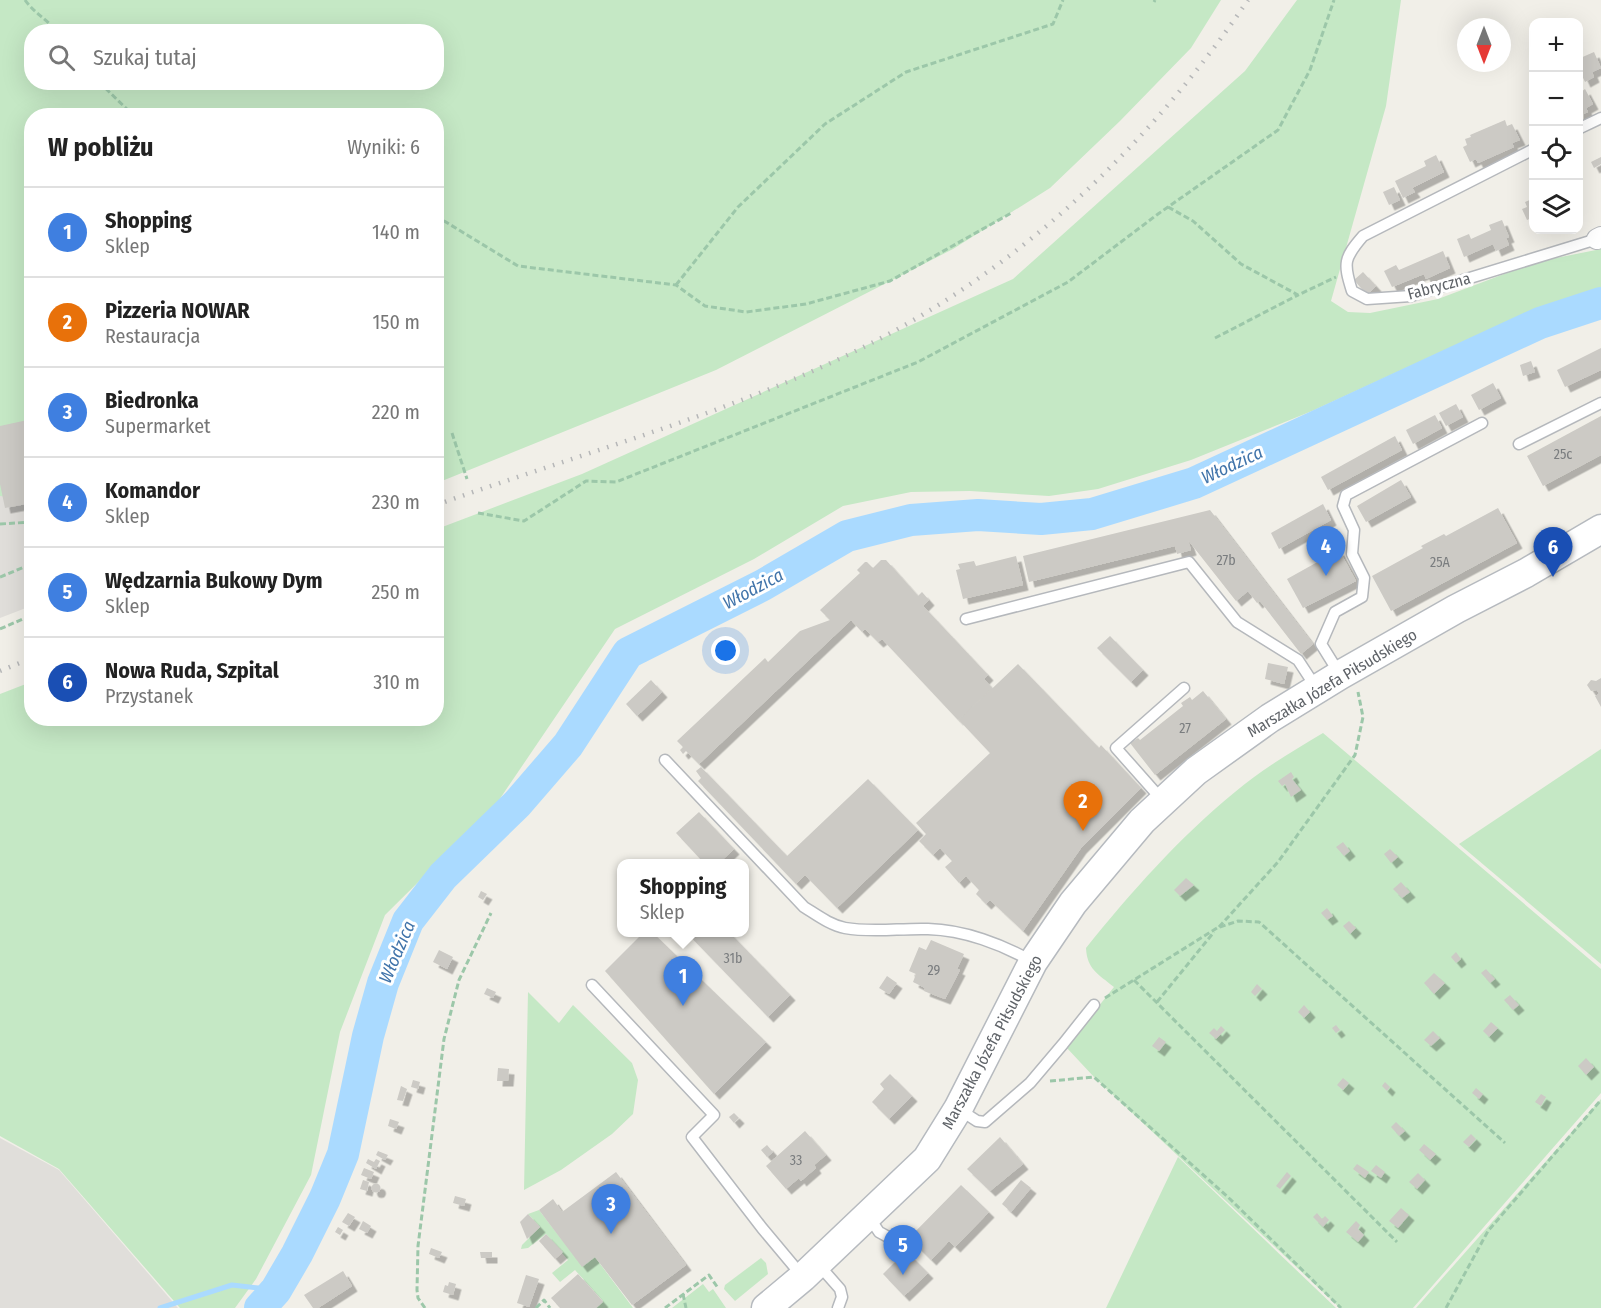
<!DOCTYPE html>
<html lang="pl">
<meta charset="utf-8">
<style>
:root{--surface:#fff;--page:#f6f6f6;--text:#222;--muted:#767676;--line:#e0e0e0;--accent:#0b8043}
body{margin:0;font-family:"Fira Sans Condensed",sans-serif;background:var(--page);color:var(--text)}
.controls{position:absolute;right:18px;top:18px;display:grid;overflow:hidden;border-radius:12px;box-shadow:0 6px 24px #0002}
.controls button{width:54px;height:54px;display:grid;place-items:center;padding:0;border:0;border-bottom:2px solid var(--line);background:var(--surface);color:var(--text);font:30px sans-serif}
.compass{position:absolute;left:1457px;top:18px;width:54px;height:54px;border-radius:50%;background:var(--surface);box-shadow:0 6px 24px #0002;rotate:180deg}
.you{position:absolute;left:726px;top:651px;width:21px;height:21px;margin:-15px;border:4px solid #fff;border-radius:50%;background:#1a73e8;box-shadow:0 0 0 9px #1a73e833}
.badge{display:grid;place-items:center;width:39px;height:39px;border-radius:50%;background:var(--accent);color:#fff;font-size:20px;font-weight:700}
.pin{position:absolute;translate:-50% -50px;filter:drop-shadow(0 2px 3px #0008)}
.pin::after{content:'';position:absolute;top:32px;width:21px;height:18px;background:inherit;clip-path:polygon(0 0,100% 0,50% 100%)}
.popup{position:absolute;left:617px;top:859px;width:132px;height:78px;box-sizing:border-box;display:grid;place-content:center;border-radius:12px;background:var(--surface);filter:drop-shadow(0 2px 4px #0005);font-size:20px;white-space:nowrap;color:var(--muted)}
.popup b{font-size:22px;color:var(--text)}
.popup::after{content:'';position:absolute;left:50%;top:100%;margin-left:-12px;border:12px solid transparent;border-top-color:var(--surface)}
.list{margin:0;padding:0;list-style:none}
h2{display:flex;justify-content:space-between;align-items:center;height:78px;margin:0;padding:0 24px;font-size:26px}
h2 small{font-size:20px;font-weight:400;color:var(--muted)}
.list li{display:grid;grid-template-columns:39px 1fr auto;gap:18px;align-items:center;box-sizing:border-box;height:90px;padding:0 24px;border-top:2px solid var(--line)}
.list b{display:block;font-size:22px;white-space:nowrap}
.list p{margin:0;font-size:20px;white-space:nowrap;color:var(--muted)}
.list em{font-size:20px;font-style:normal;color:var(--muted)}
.icon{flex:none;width:33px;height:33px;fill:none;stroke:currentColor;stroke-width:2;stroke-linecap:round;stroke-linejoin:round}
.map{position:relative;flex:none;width:1601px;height:1308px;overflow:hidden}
.search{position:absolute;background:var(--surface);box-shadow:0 6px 24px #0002;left:24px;top:24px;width:420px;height:66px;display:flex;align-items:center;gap:15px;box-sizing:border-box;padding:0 21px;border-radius:24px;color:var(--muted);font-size:22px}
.panel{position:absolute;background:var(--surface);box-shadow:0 6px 24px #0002;left:24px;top:108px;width:420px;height:618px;border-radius:24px}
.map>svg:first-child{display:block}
.industrial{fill:#e0deda}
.green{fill:#c5e8c5;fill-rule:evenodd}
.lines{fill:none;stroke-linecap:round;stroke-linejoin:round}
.stream{stroke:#aadaff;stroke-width:5}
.river{stroke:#aadaff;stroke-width:32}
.building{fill:#cccac5;filter:url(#shadow)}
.lane-casing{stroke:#b5b8bc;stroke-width:13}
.street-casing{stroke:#b5b8bc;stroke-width:22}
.secondary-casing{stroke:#b6babf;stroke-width:31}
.path{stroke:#9cc7a9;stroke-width:3;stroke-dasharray:6 3;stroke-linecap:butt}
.lane{stroke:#fff;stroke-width:10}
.street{stroke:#fff;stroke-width:20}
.secondary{stroke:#fff;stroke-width:28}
.rail{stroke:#b6b7b8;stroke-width:4.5;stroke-dasharray:1.5 8;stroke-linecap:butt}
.labels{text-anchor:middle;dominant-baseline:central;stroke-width:6;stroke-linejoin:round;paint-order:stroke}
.number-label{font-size:14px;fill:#7a7d7f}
.street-label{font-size:16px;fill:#5f6368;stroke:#fff}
.water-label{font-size:18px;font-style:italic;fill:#4174aa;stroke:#fff}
</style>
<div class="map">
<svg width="1601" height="1308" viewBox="0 0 1601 1308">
<defs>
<filter id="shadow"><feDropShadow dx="5.5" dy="5.5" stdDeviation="0" flood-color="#0004"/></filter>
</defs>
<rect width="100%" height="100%" fill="#f1efe8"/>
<g class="industrial">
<polygon points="31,384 31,606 0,618 0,390"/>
<polygon points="0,1138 59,1170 178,1308 0,1308"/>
</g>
<g class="green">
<path d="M0 0H1221L1191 48 1120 121 1050 188 953 249 716 370 437 483 436 116H32L31 499 0 496ZM32 32H436V82H32Z"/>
<polygon points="1297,0 1401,0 1386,106 1331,301 1348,312 1370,313 1438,299 1536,262 1601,249 1601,289 1535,309 1312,411 1191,460 1098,489 1049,496 970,491 911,492 843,506 754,559 615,629 495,806 385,915 340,1032 311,1175 256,1279 235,1308 180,1308 59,1169 0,1136 0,694 31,682 32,718 436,718 437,529 582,474 1013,279 1245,71"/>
<path d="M1323 733 1601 969V1093L1413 1308H1340L1094 1077 1066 1047 1114 987C1098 974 1087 969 1086 948 1131 892 1180 837 1235 792 1262 769 1293 751 1323 733Z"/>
<polygon points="1601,749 1601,964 1459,844"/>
<polygon points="528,992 559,1023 573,1005 632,1063 638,1080 633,1114 612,1134 561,1170 524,1190"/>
<polygon points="1601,1099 1601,1308 1416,1308"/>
<polygon points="1178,1157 1336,1308 1106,1308"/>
<polygon points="539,1210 582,1266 595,1257 633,1308 596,1308 603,1301 575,1270 560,1282 552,1273 568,1260 546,1234 528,1248 521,1249 522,1245 540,1227 528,1214"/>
<polygon points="761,1258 766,1263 768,1274 735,1301 724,1289 725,1285"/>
<polygon points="703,1284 709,1292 713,1289 726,1308 672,1308"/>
</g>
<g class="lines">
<polyline class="stream" points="160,1308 232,1285 276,1290"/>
<polyline class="river" points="260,1308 276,1290 297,1254 325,1198 343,1154 368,1036 383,983 408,921 443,876 517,804 568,745 628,653 763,585 847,536 911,520 978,515 1041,519 1092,514 1194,483 1540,323 1601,303"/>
</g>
<g class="building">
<polygon points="1594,52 1601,68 1592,72 1594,77 1585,82 1578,67 1580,65 1578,59"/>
<polygon points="1578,87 1581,92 1585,89 1593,104 1586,108 1588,112 1578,116"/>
<polygon points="1505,120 1507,126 1512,124 1520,140 1512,143 1514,147 1478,163 1476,159 1470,162 1463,147 1467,145 1465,139 1471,137 1470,135"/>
<polygon points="1436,155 1444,172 1412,188 1415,192 1403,198 1395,181 1426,166 1424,161"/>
<polygon points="1601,157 1601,164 1594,168 1591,162"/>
<polygon points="1394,187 1400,200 1389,205 1383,192"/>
<polygon points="1532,199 1534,217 1527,220 1522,209 1527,207 1525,202"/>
<polygon points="1502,220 1509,237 1506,238 1509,245 1496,251 1493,244 1464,257 1457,239 1469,234 1471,239 1491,230 1489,225"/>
<polygon points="1443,251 1450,268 1426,279 1424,274 1392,287 1384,271 1396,265 1399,270"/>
<polygon points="1363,272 1376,286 1367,295 1354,280"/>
<polygon points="1601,348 1601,370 1565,387 1557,370"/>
<polygon points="1531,361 1535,372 1523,376 1520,365"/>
<polygon points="1493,383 1501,398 1479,410 1471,395"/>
<polygon points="1456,404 1463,417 1446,426 1439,413"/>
<polygon points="1435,415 1442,428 1413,444 1406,430"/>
<polygon points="1601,416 1601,455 1543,486 1527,456"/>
<polygon points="32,419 32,503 5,508 0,484 0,426"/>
<polygon points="1395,436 1402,450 1328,490 1321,477"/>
<polygon points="1401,480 1411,497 1366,522 1357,506"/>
<polygon points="1323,504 1331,520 1279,549 1271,533"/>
<polygon points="1498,508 1517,543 1391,611 1372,576 1423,548 1421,546 1444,534 1446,536"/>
<polygon points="1210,510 1313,644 1301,654 1260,601 1257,603 1248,591 1236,601 1188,540 1191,550 1177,554 1175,546 1029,582 1023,556"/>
<polygon points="1339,550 1356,581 1303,608 1287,579"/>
<polygon points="1016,556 1023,585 963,599 956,570 960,569 958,564 974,561 976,566"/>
<polygon points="881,560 886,560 918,596 922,592 929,600 923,606 988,675 984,679 992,688 958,720 882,639 878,642 865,629 862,632 851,620 699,764 686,751 683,754 680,750 683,747 677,741 765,658 768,662 800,631 830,620 820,610 860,573 857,570 865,562 867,562 873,568"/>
<polygon points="1110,636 1143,670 1131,682 1097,648"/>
<polygon points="1268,663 1288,667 1284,684 1265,679"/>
<polygon points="1018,664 1099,748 1101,745 1141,788 1081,848 1023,931 990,900 986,904 976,894 979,890 966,876 959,883 945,867 952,861 940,848 933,855 919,841 926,834 916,823 990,753 959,720"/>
<polygon points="1601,678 1601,707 1595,696 1599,694 1597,690 1591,691 1587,685 1591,680 1596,681"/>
<polygon points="651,680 662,692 637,716 626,704"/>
<polygon points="1203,691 1226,719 1155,775 1130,743 1138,738 1140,740 1183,706 1181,703 1190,697 1192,700"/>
<polygon points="701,767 787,856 868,779 918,830 837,908 805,875 796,884 698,781 701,778 696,771"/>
<polygon points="1291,772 1294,777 1292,779 1301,790 1291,797 1285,784 1282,786 1278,781"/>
<polygon points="699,812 734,849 718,864 705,864 676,833"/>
<polygon points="1343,842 1350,851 1344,856 1336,847"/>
<polygon points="1390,849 1398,857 1391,863 1384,854"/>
<polygon points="1186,878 1194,885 1180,896 1174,890"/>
<polygon points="1401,882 1410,892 1402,898 1393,889"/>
<polygon points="481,891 487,894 483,900 478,897"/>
<polygon points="1327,908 1333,916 1327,920 1321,913"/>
<polygon points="1349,921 1356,928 1350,934 1343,926"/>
<polygon points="644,932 652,932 766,1042 714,1094 605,971"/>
<polygon points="686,932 729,932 790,995 768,1017"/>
<polygon points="931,940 964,954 957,969 960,970 945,999 924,991 925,988 913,982 916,974 909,971 919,947 926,950"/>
<polygon points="439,950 453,957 447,969 433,962"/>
<polygon points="1456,952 1461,959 1456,963 1451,957"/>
<polygon points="1486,969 1495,979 1490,983 1481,973"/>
<polygon points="1434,973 1445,983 1434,994 1424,983"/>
<polygon points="887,976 897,983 889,994 879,988"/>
<polygon points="1257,984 1262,989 1255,996 1251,992"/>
<polygon points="487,988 496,992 493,998 484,994"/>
<polygon points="1510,995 1519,1005 1513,1010 1504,1000"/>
<polygon points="1304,1005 1310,1012 1304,1018 1298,1012"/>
<polygon points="1491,1022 1498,1028 1489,1037 1483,1031"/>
<polygon points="1336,1025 1340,1030 1336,1033 1332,1028"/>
<polygon points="1221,1026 1225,1030 1216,1039 1209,1033 1214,1028 1217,1031"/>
<polygon points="1433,1031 1440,1038 1431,1046 1424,1040"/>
<polygon points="1159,1037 1166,1042 1159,1051 1152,1046"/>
<polygon points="1586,1058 1594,1067 1586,1075 1578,1066"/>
<polygon points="498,1068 509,1069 508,1081 497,1081"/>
<polygon points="890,1074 912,1096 889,1119 872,1102 884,1089 880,1084"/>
<polygon points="1343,1078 1349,1083 1343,1090 1337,1085"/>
<polygon points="413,1080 420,1082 418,1089 411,1087"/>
<polygon points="1385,1082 1390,1087 1387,1091 1382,1086"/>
<polygon points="401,1086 407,1089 403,1101 397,1100"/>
<polygon points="1476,1088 1483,1094 1479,1099 1472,1093"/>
<polygon points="1541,1094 1546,1097 1541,1106 1535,1102"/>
<polygon points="734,1113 739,1118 734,1123 729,1117"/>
<polygon points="390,1119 399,1122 396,1129 388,1126"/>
<polygon points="1396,1122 1405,1131 1399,1136 1391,1127"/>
<polygon points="805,1131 826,1155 814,1165 816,1168 801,1181 799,1178 786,1189 766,1166"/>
<polygon points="1471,1134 1476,1139 1469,1147 1463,1142"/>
<polygon points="1000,1137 1023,1164 990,1191 967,1169"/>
<polygon points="1424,1144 1436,1154 1430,1160 1419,1150"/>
<polygon points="767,1145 773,1152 767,1157 761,1150"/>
<polygon points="378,1151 388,1155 385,1160 376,1155"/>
<polygon points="368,1159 374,1162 376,1159 380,1161 376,1169 366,1163"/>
<polygon points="1357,1164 1369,1172 1365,1178 1353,1169"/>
<polygon points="1376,1165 1385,1172 1381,1178 1371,1171"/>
<polygon points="364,1168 374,1172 371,1179 361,1175"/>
<polygon points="616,1172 686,1265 632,1305 595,1257 582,1267 539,1210 553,1199 562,1212"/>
<polygon points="1287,1172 1291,1176 1280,1189 1276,1186"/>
<polygon points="1418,1173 1425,1180 1417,1189 1409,1182"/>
<polygon points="363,1180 369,1182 367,1191 360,1189"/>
<polygon points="1021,1180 1031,1188 1011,1212 1002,1204"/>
<circle cx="376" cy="1188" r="4.5"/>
<polygon points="961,1185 989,1212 955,1247 949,1241 931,1260 909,1238"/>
<polygon points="455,1196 466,1199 464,1206 453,1203"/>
<polygon points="1401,1208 1409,1215 1398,1228 1389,1221"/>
<polygon points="348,1213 355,1217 349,1226 342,1222"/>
<polygon points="1317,1213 1322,1219 1325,1216 1329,1220 1323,1227 1313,1217"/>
<polygon points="528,1214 540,1227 527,1239 520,1222"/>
<polygon points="363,1221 371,1226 367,1233 359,1229"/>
<polygon points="1356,1221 1360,1225 1358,1229 1364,1235 1358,1242 1346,1232"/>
<polygon points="338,1227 343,1230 340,1235 335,1232"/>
<polygon points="546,1234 563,1252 555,1259 539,1241"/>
<polygon points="431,1248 442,1252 439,1258 429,1254"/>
<polygon points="906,1251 928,1273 904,1296 883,1274"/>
<polygon points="480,1252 492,1252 492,1258 481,1258"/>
<polygon points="343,1271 352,1286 318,1308 313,1308 304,1295"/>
<polygon points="578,1274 603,1302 596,1308 560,1308 551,1298"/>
<polygon points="526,1275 539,1279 529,1307 517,1303"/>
<polygon points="449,1282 456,1284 453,1295 443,1292 445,1285 448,1286"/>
</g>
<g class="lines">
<defs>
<g id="lane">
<polyline points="1578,129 1601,118"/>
<path d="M1534 149 1363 236C1344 258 1343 263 1352 291L1367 299 1411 296 1597 239"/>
<polyline points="1519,444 1601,403"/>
<polyline points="966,619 1189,562 1237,622 1298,660 1317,689"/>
<polyline points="1339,673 1321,644 1335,612 1362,597 1364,578 1352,554 1354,530 1343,506 1346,495 1482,423"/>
<path d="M665 760 804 907C817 915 830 925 845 928 873 933 900 928 928 929 964 930 1002 944 1033 962"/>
<polyline points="1163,801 1116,748 1184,688"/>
<polyline points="592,985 714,1115 692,1137 762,1228 803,1277"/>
<polyline points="960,1110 977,1121 985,1122 1030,1083 1063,1044 1094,1005"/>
<polyline points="869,1217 879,1232 890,1238"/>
<polyline points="818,1264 840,1289 842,1297 838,1308"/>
</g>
<polyline id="street" points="1597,239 1601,237"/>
<polyline id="secondary" points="766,1308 803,1277 927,1159 958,1109 1033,962 1073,903 1142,821 1196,771 1270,718 1340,675 1456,609 1526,573 1601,529"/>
</defs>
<use href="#lane" class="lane-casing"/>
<use href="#street" class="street-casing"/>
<use href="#secondary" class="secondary-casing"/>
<g class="path">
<path d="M25 0C34 13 47 19 57 32"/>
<polyline points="1154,2 1155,0"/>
<polyline points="99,82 134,116"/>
<polyline points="1168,207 1193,221 1241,264 1298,295 1336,277"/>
<polyline points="436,216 518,266 676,285 705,306 746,312 806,304 890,281 1013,212"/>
<polyline points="676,285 738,207 825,124 906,72 1053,24 1063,0"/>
<polyline points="1215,338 1298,295"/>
<polyline points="452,433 467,479"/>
<polyline points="478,513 524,521 586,481 616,482 918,362 1068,282 1158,214 1278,130 1310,70 1334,0"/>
<polyline points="0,524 32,522"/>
<polyline points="0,577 32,564"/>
<polyline points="0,629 32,615"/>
<polyline points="1219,927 1278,862 1355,755 1363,717 1358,692"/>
<polyline points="1134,980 1397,1242"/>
<polyline points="1105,998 1217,928 1238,921 1259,922 1505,1143"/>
<polyline points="1157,1002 1214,932"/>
<polyline points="1050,1081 1094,1077 1230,1199 1341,1308"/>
<polyline points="683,1294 686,1308"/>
<polyline points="425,1308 418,1298 417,1290 418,1246 444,1039 459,980 491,913"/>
<polyline points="536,1308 544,1300 550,1308"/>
<polyline points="665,1308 709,1275 718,1288"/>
<polyline points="1446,1308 1488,1231 1601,1100"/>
</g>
<use href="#lane" class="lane"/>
<use href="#street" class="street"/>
<use href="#secondary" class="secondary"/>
<g class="rail">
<path d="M436 505C537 469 639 439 739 401 800 378 861 351 917 318 1051 239 1161 128 1248 0"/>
<polyline points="0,671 32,658"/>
</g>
</g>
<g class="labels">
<g class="number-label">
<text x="1563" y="454">25c</text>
<text x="1226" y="560">27b</text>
<text x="1440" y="562">25A</text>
<text x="1185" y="728">27</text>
<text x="733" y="958">31b</text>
<text x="934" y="970">29</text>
<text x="796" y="1160">33</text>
</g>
<g class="street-label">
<text transform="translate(1439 286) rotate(-15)">Fabryczna</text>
<text transform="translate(1332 683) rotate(-31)">Marszałka Józefa Piłsudskiego</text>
<text transform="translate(992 1042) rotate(-62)">Marszałka Józefa Piłsudskiego</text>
</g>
<g class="water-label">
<text transform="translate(1232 465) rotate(-25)">Włodzica</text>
<text transform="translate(753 589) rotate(-28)">Włodzica</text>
<text transform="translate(397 952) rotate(-67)">Włodzica</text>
</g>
</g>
</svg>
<div class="controls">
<button>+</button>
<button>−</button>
<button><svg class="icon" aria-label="locate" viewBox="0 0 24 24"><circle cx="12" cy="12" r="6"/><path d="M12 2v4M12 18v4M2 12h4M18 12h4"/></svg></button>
<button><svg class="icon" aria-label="layers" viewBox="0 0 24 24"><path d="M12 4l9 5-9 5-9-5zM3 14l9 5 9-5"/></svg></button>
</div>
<svg class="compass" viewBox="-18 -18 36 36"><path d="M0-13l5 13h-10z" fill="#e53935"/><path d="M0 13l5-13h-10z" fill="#767676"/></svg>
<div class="you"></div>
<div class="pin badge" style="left:683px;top:1006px;background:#3f7fe0">1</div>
<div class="popup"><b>Shopping</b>Sklep</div>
<div class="pin badge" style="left:1083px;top:831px;background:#e8710a">2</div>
<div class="pin badge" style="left:611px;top:1234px;background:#3f7fe0">3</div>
<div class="pin badge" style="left:1326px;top:576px;background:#3f7fe0">4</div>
<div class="pin badge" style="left:903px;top:1275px;background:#3f7fe0">5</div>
<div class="pin badge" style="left:1553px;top:577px;background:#1a4fb4">6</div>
<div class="search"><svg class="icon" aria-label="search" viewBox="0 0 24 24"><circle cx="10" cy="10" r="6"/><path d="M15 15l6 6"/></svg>Szukaj tutaj</div>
<section class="panel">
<h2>W pobliżu<small>Wyniki: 6</small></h2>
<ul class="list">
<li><span class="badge" style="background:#3f7fe0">1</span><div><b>Shopping</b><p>Sklep</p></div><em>140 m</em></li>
<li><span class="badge" style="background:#e8710a">2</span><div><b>Pizzeria NOWAR</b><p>Restauracja</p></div><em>150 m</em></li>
<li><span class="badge" style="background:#3f7fe0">3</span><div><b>Biedronka</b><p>Supermarket</p></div><em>220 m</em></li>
<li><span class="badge" style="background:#3f7fe0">4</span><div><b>Komandor</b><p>Sklep</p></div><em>230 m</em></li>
<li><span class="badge" style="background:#3f7fe0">5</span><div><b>Wędzarnia Bukowy Dym</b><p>Sklep</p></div><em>250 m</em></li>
<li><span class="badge" style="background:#1a4fb4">6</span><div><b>Nowa Ruda, Szpital</b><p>Przystanek</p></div><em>310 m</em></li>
</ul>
</section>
</div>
